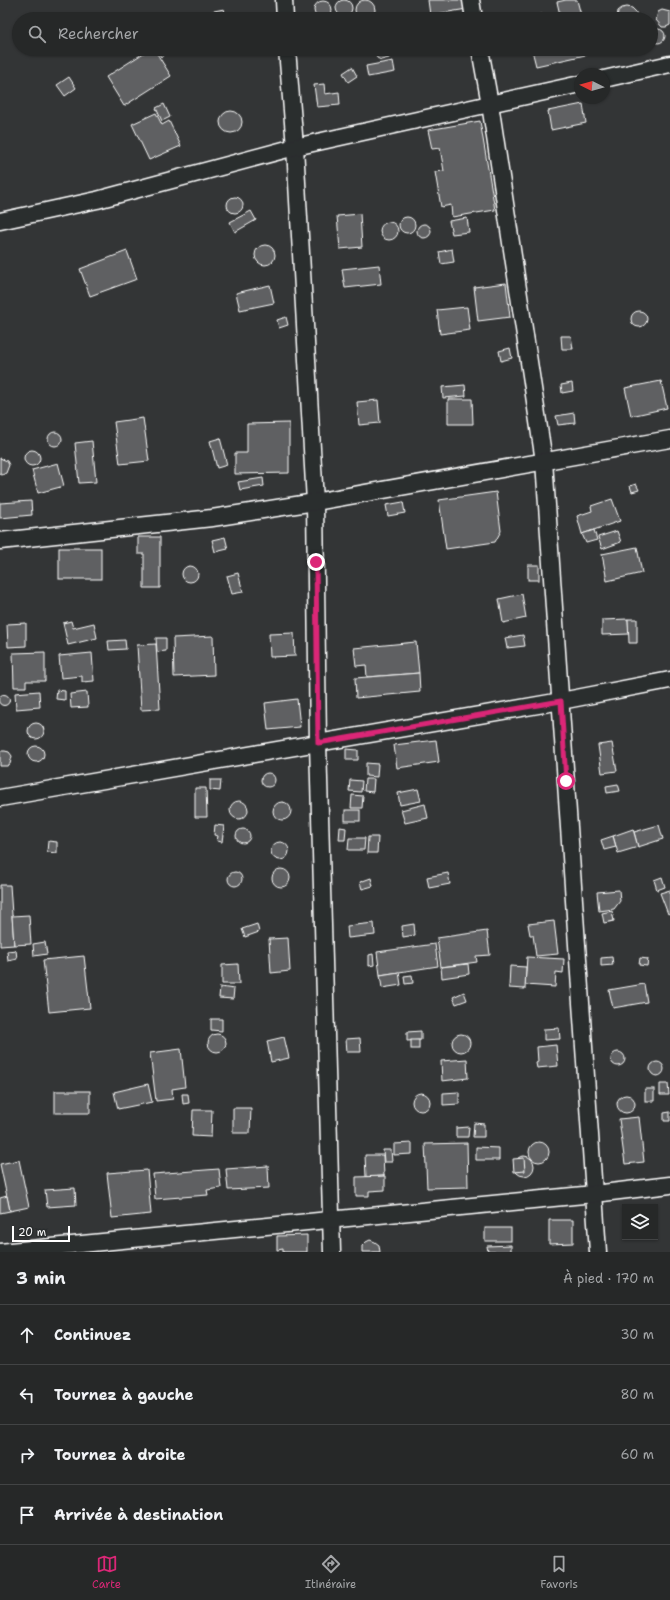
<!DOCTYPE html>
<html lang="fr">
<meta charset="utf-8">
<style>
:root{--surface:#262828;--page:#323434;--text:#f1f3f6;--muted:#a4a6a8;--line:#424445;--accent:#db2777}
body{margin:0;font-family:"Shantell Sans",sans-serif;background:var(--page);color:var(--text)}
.controls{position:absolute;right:12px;bottom:12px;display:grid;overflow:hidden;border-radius:0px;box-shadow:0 1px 3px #0004}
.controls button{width:36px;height:36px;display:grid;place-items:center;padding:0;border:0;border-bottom:1px solid var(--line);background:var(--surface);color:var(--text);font:20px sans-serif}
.compass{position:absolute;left:574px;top:68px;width:36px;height:36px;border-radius:50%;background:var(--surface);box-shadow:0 1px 3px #0004;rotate:275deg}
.scale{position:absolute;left:12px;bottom:10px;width:58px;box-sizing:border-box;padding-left:4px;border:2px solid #fff;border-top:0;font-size:11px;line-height:14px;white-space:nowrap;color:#fff;-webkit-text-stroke:3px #2a2d2e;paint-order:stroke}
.stop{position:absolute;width:12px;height:12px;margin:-9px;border:3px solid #db2777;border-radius:50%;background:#fff}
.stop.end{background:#db2777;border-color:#fff;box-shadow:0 1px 4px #0008}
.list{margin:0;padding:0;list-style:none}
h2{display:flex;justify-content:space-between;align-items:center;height:52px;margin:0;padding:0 16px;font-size:17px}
h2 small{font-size:13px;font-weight:400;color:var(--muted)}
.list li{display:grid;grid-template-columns:26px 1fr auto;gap:12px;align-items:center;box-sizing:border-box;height:60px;padding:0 16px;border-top:1px solid var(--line)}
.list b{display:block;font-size:15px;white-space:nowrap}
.list em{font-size:13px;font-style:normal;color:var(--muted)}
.icon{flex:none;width:22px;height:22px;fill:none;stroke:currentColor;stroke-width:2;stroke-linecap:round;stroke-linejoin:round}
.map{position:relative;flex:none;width:670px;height:1252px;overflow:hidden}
.search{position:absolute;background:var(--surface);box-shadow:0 1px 3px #0004;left:12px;right:12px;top:12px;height:44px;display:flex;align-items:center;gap:10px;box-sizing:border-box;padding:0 14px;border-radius:22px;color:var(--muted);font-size:15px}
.sheet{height:292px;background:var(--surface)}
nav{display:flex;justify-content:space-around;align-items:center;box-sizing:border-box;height:56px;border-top:1px solid var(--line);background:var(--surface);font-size:11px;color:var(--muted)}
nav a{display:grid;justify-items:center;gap:2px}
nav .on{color:var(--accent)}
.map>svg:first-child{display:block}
.building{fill:#5f6162;stroke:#fff}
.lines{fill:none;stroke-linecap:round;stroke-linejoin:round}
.minor-casing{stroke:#fff;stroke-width:19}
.minor{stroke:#2a2d2e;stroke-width:16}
.route{stroke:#db2777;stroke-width:5}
</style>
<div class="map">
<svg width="670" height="1252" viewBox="0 0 670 1252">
<rect width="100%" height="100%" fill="#333536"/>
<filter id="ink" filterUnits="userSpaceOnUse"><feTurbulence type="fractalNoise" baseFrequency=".025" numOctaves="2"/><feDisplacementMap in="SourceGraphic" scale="8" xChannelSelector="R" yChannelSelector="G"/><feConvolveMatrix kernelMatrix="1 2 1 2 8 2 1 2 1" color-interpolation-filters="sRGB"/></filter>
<g filter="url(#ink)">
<g class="building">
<circle cx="344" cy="8" r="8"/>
<polygon points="428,0 465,0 467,9 430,15"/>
<polygon points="566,0 577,0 582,19 561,19 557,2"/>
<circle cx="365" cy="10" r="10"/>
<circle cx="323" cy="10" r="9"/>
<polygon points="627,7 632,8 636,12 636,19 617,19 618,11 622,8"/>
<polygon points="224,9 227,19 211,19 209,12"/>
<polygon points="662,10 670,12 670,25 666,27 662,27 656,20 658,12"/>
<polygon points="262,14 267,15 270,19 257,19"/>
<polygon points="542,14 543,19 525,19 525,18"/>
<circle cx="658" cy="36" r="7"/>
<polygon points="133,49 142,49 135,53"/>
<polygon points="150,49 154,49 171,76 124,106 106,77"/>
<polygon points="156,49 168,49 170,51 161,57"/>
<polygon points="376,49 391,49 391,54 389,58 381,60 377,58 375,54"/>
<polygon points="535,49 589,49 590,54 536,66 532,50"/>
<polygon points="393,61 395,72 368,77 366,66"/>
<polygon points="352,67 357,76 348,82 343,73"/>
<polygon points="69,77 76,88 65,96 57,85"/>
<polygon points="324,84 325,94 339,92 340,105 317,107 314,85"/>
<polygon points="164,104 170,117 162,121 156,108"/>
<polygon points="583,104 586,123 551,130 548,111"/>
<circle cx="231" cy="122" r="11"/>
<polygon points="156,113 162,125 169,121 181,146 149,160 132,124"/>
<polygon points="480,121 495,210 452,217 451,205 441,207 435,172 444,171 440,148 432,149 428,130"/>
<circle cx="235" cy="205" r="8"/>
<polygon points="251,211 256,220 235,232 230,222"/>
<polygon points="360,214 362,247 340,249 337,216"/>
<circle cx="407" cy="225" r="8"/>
<polygon points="467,218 469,232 452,234 449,221"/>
<circle cx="389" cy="231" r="9"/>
<circle cx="424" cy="231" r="7"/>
<circle cx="265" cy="255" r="10"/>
<polygon points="452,249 454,262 441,264 439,252"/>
<polygon points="127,251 137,279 90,296 80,269"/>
<polygon points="379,265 381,284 345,288 342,269"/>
<polygon points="506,283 510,317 478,321 474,287"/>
<polygon points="270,285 274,303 240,310 236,293"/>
<polygon points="467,307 470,330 440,334 437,310"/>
<circle cx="639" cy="319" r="8"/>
<polygon points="286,317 288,325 279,328 277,320"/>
<polygon points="561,336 571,336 573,349 562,349"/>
<polygon points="510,348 512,358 501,361 499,351"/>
<polygon points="661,381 667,408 631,416 625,388"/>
<polygon points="572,383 573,391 562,393 561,385"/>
<polygon points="465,385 466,396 443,398 442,387"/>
<polygon points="448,399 472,399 473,424 448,424"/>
<polygon points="378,400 380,423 359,425 357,402"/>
<polygon points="574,413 575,423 558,425 556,416"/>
<polygon points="143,418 149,461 120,464 114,422"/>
<polygon points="289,423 289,473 235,474 235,453 247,453 247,424"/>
<circle cx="55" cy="439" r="7"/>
<polygon points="220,438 227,465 217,468 210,441"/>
<polygon points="92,441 96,482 79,483 75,443"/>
<circle cx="32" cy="458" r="8"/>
<polygon points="0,458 7,461 9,465 6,473 2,475 0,474"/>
<polygon points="58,463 64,486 38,493 32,470"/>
<polygon points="263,478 264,486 240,490 238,482"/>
<polygon points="636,484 639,490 632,492 630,486"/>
<polygon points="496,492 501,531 495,542 446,549 439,500"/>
<polygon points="612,499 620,521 582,534 577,516 592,511 591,506"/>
<polygon points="31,501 32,515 0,518 0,503"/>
<polygon points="403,502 405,513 388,516 386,505"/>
<polygon points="594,530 597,540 586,543 582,534"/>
<polygon points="617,531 621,542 602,549 598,537"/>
<polygon points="138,537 160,537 160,588 144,588 144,554 138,554"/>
<polygon points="225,537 228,549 215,552 212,540"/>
<polygon points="637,547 642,573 607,581 602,554"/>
<rect x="59" y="548" width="42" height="31"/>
<rect x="528" y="565" width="11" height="15"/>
<circle cx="190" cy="574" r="8"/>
<polygon points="238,573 243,592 232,594 227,576"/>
<polygon points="522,594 526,618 503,623 499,599"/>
<polygon points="628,619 629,634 602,635 602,620"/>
<polygon points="628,619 637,619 637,643 629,643"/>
<polygon points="71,621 73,628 94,623 97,638 68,645 63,623"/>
<polygon points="26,623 26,646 8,647 7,624"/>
<polygon points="294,633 295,656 270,657 269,634"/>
<polygon points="523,635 525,646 507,648 505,638"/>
<polygon points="213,636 214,675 174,677 173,638"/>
<polygon points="156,638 166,638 166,651 157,652"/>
<polygon points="125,640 126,649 109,650 108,641"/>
<polygon points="416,642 419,673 367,677 366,665 356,666 354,648"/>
<polygon points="156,644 160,709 141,710 137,645"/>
<polygon points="45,652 45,681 26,681 26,687 14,687 13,653"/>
<polygon points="92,653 94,681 82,682 82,676 61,678 59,656"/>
<polygon points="419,673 420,692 356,698 355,678"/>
<polygon points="57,690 65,691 65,700 56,699"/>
<polygon points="39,691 40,707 16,709 15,693"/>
<polygon points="87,692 88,707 71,708 70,694"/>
<circle cx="4" cy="700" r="5.5"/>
<polygon points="297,699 300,727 268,730 265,703"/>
<circle cx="36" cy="731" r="8"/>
<polygon points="436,740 439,762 397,768 394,745"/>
<polygon points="612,743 617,771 602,773 598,745"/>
<circle cx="36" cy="754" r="8"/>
<polygon points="346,749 358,750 358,760 346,760"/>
<polygon points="0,751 5,751 9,752 12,756 10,764 7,766 0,766"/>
<polygon points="366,763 378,764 377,777 366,776"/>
<circle cx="268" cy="780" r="7"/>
<polygon points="365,779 374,779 373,792 364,791"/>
<polygon points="210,780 221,780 220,791 210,790"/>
<polygon points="350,780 362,781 361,792 349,791"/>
<polygon points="618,784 620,791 607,793 606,786"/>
<polygon points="195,788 206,788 207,817 195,817"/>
<polygon points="418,789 421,801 400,805 398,793"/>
<polygon points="352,795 363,796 362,808 351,808"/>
<circle cx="239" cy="810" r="9"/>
<circle cx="282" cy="811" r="9"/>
<polygon points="425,804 428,818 405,823 401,810"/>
<rect x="345" y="810" width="15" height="11"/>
<polygon points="215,825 224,826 222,842 217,841 218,836 214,835"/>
<polygon points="659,825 663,839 638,847 634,832"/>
<polygon points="340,827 346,828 345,840 339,840"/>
<polygon points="633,829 638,847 618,853 613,836"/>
<circle cx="243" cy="836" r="7"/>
<polygon points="613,836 616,847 604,850 601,840"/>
<polygon points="368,837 378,837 377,853 367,853"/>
<polygon points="349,838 365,838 364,850 348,850"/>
<polygon points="48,841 57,842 57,853 47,852"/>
<circle cx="280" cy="851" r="9"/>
<circle cx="281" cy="878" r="9"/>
<circle cx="235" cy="879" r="7"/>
<polygon points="448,873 450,884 429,888 427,877"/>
<polygon points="662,877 665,887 657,890 654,880"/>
<polygon points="371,878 373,886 362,889 360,882"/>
<polygon points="0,885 10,885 14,945 0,946"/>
<polygon points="619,890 620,901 614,909 599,911 597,892"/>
<polygon points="670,890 670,913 668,914 660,893"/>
<polygon points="612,911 614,921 604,923 602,913"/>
<polygon points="29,915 31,944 14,945 12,916"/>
<polygon points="554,921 558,954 536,956 533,935 530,935 528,924"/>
<polygon points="374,923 375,935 348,938 347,926"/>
<polygon points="257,924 259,932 245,937 242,929"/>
<polygon points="414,924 415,935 403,937 402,926"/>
<polygon points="487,931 490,955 476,956 477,962 441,967 437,938"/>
<polygon points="288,938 290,971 271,973 269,939"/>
<polygon points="45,942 47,954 34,956 33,944"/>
<polygon points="435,944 438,966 380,975 377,952"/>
<polygon points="16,950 17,959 8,961 7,951"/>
<polygon points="373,954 374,965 369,966 369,955"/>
<polygon points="84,956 90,1008 49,1012 43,960"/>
<polygon points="527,957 564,959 563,973 556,972 555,987 525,985"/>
<polygon points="612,957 613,965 601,966 601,958"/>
<polygon points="640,958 648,959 647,966 639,965"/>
<polygon points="238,964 239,984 222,984 222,965"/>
<polygon points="468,964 469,974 442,978 441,967"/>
<polygon points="510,966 526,967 525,989 509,988"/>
<polygon points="399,972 401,985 382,988 380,975"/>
<polygon points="412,975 413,983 405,984 404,976"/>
<polygon points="644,984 647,1002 613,1008 609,990"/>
<polygon points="220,987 234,989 233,999 219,998"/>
<polygon points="464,992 467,1000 456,1004 453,997"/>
<polygon points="211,1019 222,1019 222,1031 211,1030"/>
<polygon points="559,1028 560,1039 544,1040 544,1029"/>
<polygon points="421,1031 421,1040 407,1041 407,1032"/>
<circle cx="461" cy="1043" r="9"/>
<circle cx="217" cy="1043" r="9"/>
<polygon points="284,1037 289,1058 271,1062 267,1041"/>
<polygon points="360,1038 361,1052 347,1052 346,1039"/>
<rect x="411" y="1040" width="8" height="9"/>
<polygon points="556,1045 558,1066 537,1068 536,1063 538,1062 537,1047"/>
<polygon points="181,1049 185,1087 172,1089 173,1099 156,1101 150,1053"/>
<circle cx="618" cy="1059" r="7"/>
<polygon points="467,1059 468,1078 442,1081 441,1061"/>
<circle cx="657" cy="1069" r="7"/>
<polygon points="148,1084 152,1102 118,1109 114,1092"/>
<polygon points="660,1084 668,1084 669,1095 660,1095"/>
<rect x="645" y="1089" width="9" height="12"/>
<rect x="55" y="1091" width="35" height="22"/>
<polygon points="459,1092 459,1104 443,1105 443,1093"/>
<circle cx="421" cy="1102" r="9"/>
<polygon points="182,1094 188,1094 189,1103 183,1104"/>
<circle cx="626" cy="1104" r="9"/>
<polygon points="233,1108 251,1108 250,1133 233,1133"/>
<polygon points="193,1110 212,1110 211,1137 192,1136"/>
<polygon points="670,1112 670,1121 664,1121 664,1113"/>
<polygon points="639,1117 644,1162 625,1164 619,1119"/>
<polygon points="474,1123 484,1124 484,1137 473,1137"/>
<polygon points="469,1127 468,1137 456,1137 456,1128"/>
<circle cx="539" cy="1152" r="10"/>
<polygon points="412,1143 412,1154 394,1155 394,1144"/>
<polygon points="467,1143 468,1187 427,1188 425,1144"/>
<polygon points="476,1147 499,1148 499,1160 476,1160"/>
<polygon points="383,1150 391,1150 392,1162 384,1162"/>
<polygon points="365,1155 383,1155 384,1176 366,1177"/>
<circle cx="524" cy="1166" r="10"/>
<polygon points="524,1158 525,1171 514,1172 513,1159"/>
<polygon points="19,1160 29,1207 10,1211 0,1164"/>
<polygon points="268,1166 269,1188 228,1190 226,1169"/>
<polygon points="219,1169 221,1188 207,1190 208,1195 155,1199 153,1174"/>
<polygon points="147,1170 151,1214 112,1218 107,1173"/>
<polygon points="385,1176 385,1190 369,1191 369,1196 356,1196 356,1177"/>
<polygon points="75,1188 76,1205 47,1207 45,1190"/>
<polygon points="7,1196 10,1211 0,1213 0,1198"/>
<polygon points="549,1220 573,1220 573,1243 549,1244"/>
<rect x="485" y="1228" width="26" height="13"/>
<polygon points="307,1235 307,1252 283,1252 283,1249 277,1250 277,1236"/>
<polygon points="370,1240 375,1242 379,1245 380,1252 362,1252 362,1246 366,1242"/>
<polygon points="511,1245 511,1252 488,1252 487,1246"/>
</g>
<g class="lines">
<defs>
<g id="minor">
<polyline points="284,0 285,19"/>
<polyline points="471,0 474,19"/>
<polyline points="287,49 295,147 315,502 318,743 332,1252"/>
<polyline points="480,49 490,104 544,461 598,1252"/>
<polyline points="604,79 670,64"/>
<polyline points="0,221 97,200 295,147 580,84"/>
<polyline points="0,541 212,518 315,502 670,439"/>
<polyline points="0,798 561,701 670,680"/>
<polyline points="0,1252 594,1194 670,1185"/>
</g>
</defs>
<use href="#minor" class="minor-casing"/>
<use href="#minor" class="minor"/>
</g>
</g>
<g class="lines" filter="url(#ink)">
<polyline class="route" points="316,562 318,743 561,701 566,781"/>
</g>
</svg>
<div class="controls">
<button><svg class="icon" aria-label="layers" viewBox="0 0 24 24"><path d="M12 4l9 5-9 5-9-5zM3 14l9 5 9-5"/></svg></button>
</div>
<svg class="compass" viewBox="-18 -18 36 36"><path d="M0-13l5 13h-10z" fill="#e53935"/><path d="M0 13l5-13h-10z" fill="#a4a6a8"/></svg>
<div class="scale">20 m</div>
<div class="stop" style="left:566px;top:781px"></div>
<div class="stop end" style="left:316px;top:562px"></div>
<div class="search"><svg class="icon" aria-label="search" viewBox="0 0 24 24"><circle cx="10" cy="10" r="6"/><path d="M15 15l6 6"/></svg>Rechercher</div>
</div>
<section class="sheet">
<h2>3 min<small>À pied · 170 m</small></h2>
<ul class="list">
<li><svg class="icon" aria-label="ahead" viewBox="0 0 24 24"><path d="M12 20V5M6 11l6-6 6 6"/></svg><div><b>Continuez</b></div><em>30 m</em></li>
<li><svg class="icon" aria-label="left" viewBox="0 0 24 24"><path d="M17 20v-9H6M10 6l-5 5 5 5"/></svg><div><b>Tournez à gauche</b></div><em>80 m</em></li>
<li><svg class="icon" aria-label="right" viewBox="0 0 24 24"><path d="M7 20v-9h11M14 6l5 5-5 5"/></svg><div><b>Tournez à droite</b></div><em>60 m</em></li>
<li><svg class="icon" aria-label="arrive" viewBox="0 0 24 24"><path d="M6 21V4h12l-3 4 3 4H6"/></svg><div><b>Arrivée à destination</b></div></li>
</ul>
</section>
<nav>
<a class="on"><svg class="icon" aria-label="map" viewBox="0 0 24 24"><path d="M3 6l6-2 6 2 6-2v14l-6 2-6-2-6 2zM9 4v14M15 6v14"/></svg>Carte</a>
<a><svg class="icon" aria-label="directions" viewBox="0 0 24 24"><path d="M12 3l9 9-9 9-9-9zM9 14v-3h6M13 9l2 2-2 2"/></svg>Itinéraire</a>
<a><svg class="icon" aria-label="saved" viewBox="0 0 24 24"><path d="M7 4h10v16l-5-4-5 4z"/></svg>Favoris</a>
</nav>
